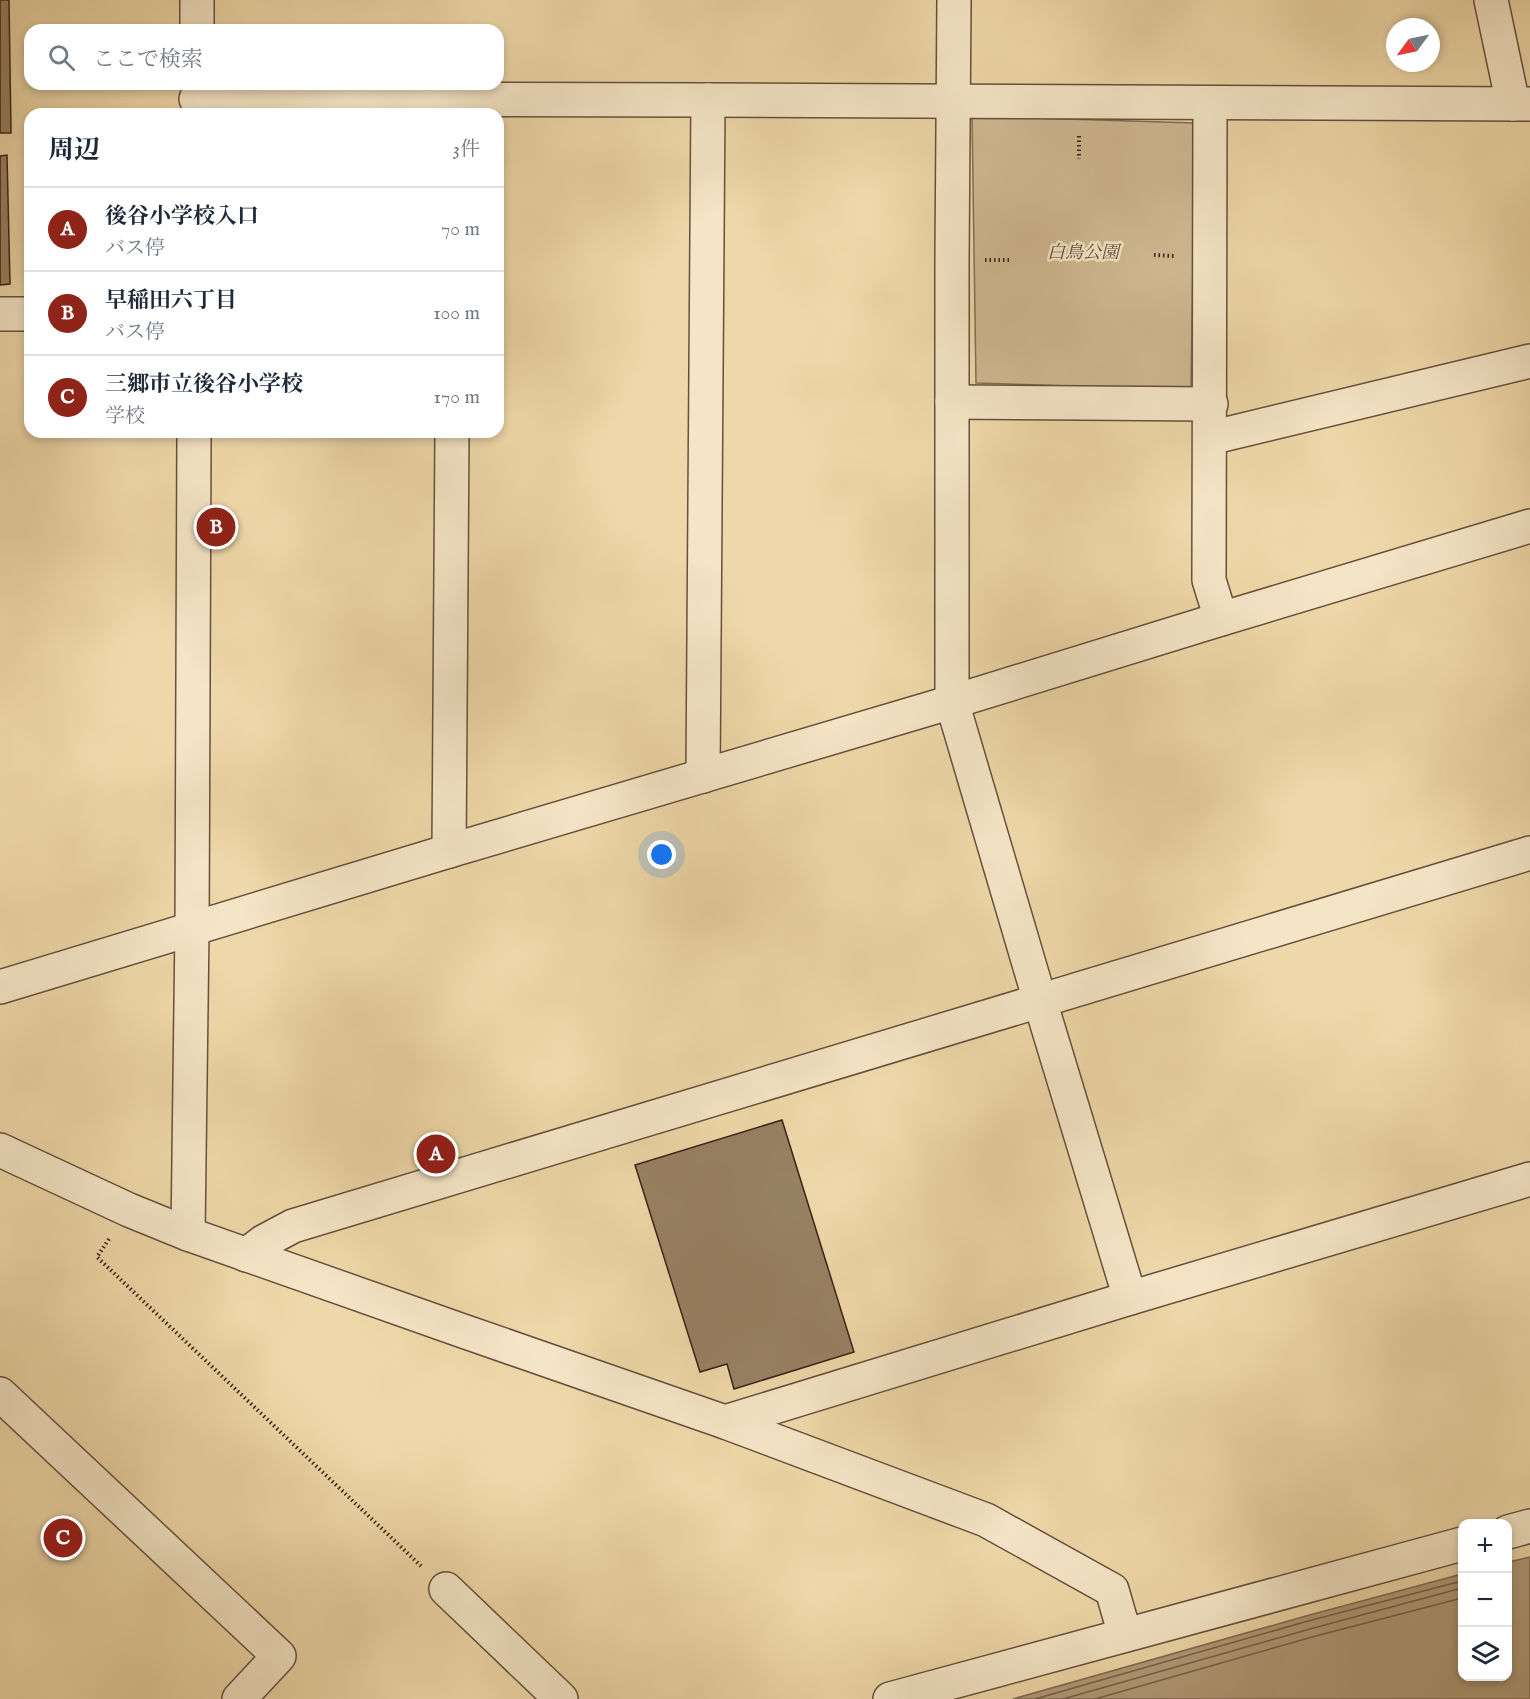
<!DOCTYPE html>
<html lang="ja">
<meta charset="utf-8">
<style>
:root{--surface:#fff;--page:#f6f6f7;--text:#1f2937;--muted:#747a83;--line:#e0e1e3;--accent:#8f2418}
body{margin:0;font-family:"IM FELL English","Noto Serif JP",serif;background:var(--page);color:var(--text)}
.controls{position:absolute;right:18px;bottom:18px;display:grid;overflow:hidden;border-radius:12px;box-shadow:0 3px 9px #0003}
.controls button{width:54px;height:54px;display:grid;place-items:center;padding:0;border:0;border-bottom:2px solid var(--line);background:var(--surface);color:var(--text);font:30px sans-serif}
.compass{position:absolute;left:1386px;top:18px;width:54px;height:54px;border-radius:50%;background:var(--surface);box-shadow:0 3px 9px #0003;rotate:237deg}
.you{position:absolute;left:662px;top:855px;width:21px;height:21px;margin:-15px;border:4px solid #fff;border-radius:50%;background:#1a73e8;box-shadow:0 0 0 9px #1a73e833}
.badge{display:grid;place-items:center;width:39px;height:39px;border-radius:50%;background:var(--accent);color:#fff;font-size:20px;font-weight:700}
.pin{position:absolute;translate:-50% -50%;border:3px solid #fff;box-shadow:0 2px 6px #0006}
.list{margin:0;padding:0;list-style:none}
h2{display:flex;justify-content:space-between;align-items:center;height:78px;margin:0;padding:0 24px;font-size:26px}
h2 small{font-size:20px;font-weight:400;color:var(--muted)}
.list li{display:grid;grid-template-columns:39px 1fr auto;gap:18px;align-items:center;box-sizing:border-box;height:84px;padding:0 24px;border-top:2px solid var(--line)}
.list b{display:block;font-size:22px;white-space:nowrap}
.list p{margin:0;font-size:20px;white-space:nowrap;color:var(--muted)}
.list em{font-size:20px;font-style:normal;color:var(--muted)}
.icon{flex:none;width:33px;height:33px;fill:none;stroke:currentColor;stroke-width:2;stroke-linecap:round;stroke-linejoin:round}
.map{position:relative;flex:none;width:1530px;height:1699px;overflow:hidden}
.search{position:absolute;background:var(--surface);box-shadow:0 3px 9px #0003;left:24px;top:24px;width:480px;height:66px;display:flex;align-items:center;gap:15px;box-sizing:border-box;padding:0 21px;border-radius:18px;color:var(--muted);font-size:22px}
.panel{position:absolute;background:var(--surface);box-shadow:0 3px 9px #0003;left:24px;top:108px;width:480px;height:330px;border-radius:18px}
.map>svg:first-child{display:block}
.green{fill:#cfb890;stroke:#846e54;stroke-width:1.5}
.water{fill:#b09a77;stroke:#806a51;stroke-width:1.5}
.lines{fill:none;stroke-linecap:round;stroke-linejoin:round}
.shore{stroke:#745e48;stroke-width:1.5}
.building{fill:#978163;stroke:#382319;stroke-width:1.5}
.minor-casing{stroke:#66503d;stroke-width:36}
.path{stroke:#382319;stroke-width:4;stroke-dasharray:1.5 3;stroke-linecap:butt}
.minor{stroke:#f4e5c6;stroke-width:33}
.labels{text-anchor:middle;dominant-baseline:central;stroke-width:5;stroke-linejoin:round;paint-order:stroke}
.park-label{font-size:18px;font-style:italic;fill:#5e4837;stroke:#f4e5c6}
</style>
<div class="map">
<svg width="1530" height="1699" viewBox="0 0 1530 1699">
<rect width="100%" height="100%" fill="#eed7a8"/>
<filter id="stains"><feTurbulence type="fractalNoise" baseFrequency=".00333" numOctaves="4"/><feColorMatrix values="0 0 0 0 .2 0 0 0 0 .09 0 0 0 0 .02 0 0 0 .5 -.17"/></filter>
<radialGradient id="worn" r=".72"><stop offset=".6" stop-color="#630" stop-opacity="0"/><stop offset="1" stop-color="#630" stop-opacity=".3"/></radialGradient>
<polygon class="green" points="972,116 1195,123 1191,390 976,383"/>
<polygon class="water" points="1530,1557 1530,1699 1013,1699 1306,1616 1462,1574 1462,1676 1508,1676 1508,1562"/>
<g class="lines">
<g class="shore">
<polyline points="1035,1699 1308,1621 1462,1581"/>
<polyline points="1063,1699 1310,1629 1462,1588"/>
<polyline points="1095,1699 1312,1637 1462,1598"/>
</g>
</g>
<g class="building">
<polygon points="0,0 9,0 11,133 0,133"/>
<polygon points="7,155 10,284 0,285 0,156"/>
<polygon points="782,1120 854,1352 734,1389 727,1364 700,1372 635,1165"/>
</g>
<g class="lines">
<defs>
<g id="minor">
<polyline points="954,0 952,259 952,702 1040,1001 1130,1298"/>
<polyline points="1491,0 1513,104"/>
<polyline points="197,30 197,0"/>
<polyline points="196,99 708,100 1530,104"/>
<polyline points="1210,104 1209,580 1221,619"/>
<polyline points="0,314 30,314"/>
<polyline points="952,402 1211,404"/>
<polyline points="1210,438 1530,361"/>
<polyline points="703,776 708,100"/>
<polyline points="449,851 452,432"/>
<polyline points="0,987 449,851 952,702 1221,619 1530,526"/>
<polyline points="0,1150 129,1210 188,1234 463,1331 725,1422 986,1520 1112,1590 1125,1635"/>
<polyline points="188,1234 192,929 194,432"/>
<polyline points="246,1255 263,1242 293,1226 1530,853"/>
<polyline points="0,1394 279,1656 239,1699"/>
<polyline points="725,1422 1130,1298 1530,1179"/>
<polyline points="1508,1532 1530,1526"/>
<polyline points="446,1589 561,1699"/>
<polyline points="890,1699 1462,1544"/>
</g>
</defs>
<use href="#minor" class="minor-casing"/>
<g class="path">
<polyline points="1079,136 1079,159"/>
<polyline points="1154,255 1174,256"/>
<polyline points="985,260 1012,260"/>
<polyline points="109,1239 97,1257 421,1566"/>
</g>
<use href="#minor" class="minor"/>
</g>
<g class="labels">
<g class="park-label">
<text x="1083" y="253">白鳥公園</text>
</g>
</g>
<rect width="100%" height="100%" filter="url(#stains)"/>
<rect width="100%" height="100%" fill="url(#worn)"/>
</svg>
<div class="controls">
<button>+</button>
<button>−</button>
<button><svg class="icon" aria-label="layers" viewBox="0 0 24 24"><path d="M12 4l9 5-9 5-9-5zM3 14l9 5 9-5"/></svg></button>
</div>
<svg class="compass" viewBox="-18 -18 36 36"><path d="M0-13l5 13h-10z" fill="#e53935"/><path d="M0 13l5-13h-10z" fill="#747a83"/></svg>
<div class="you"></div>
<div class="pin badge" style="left:436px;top:1154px">A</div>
<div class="pin badge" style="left:216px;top:527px">B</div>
<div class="pin badge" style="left:63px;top:1538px">C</div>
<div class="search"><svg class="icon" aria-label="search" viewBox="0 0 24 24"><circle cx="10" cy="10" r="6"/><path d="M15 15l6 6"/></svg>ここで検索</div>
<section class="panel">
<h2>周辺<small>3件</small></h2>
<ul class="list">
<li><span class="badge">A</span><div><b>後谷小学校入口</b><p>バス停</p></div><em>70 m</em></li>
<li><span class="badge">B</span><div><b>早稲田六丁目</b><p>バス停</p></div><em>100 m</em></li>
<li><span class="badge">C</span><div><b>三郷市立後谷小学校</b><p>学校</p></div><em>170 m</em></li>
</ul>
</section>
</div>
